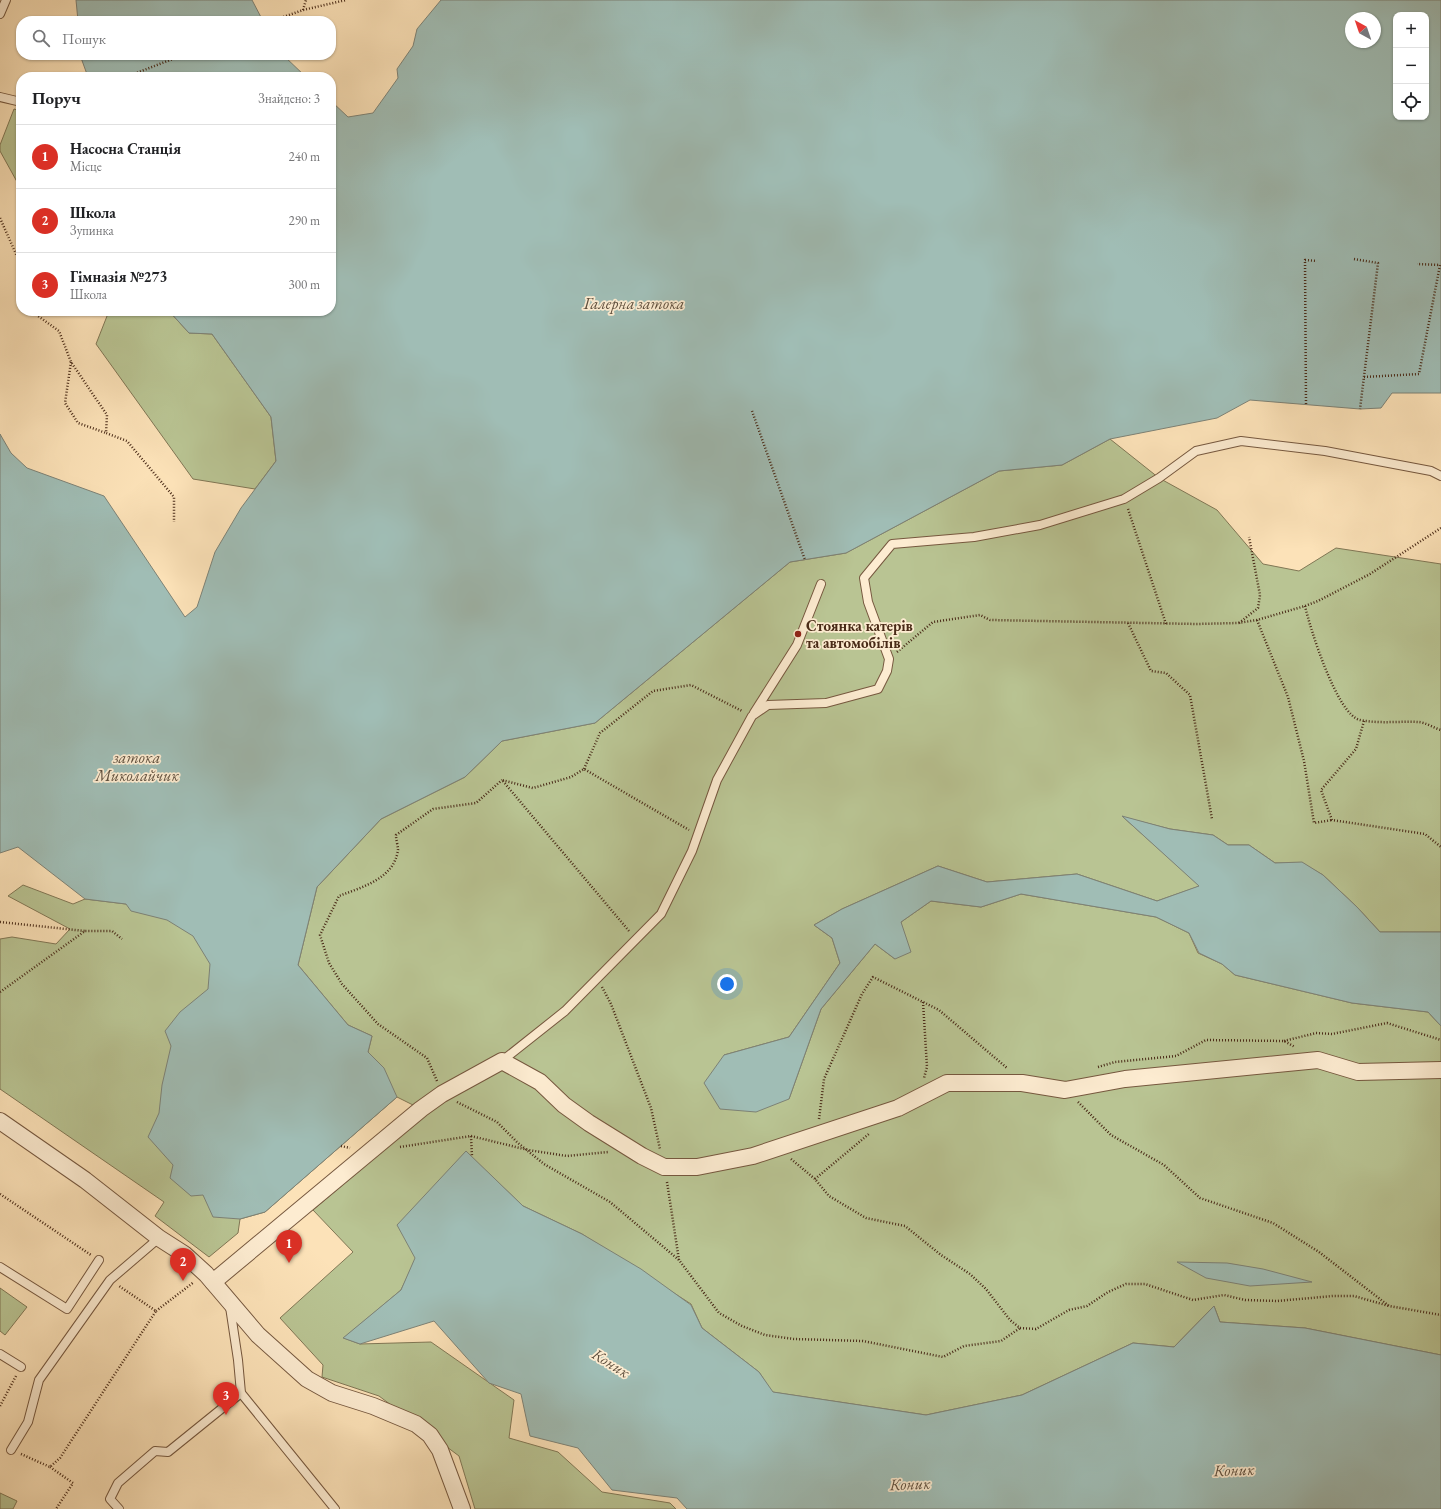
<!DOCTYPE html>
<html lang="uk">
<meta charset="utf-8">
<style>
:root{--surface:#fff;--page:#f6f6f6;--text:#202124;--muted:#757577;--line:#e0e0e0;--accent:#d93025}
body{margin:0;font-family:"EB Garamond",serif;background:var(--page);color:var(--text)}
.controls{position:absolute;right:12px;top:12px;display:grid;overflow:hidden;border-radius:8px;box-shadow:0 1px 3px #0004}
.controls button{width:36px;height:36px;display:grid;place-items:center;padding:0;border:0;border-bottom:1px solid var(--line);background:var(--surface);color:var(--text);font:20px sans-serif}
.compass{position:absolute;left:1345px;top:12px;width:36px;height:36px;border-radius:50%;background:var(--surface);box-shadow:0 1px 3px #0004;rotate:320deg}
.you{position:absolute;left:727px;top:984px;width:14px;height:14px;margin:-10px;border:3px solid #fff;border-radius:50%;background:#1a73e8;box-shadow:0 0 0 6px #1a73e833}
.badge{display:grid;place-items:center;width:26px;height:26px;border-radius:50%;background:var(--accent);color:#fff;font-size:13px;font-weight:700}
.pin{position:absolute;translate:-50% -33px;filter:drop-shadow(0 1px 2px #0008)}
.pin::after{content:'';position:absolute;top:21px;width:14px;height:12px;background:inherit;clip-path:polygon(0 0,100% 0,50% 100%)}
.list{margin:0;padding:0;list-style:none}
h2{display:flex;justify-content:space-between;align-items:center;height:52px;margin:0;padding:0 16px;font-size:17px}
h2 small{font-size:13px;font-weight:400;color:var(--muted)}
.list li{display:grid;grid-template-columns:26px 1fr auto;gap:12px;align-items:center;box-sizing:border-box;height:64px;padding:0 16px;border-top:1px solid var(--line)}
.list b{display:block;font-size:15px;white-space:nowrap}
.list p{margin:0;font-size:13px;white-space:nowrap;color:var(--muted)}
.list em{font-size:13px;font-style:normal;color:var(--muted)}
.icon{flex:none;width:22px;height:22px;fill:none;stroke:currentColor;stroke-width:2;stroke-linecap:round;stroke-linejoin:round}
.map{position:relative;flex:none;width:1441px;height:1509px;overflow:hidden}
.search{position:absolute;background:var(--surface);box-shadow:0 1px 3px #0004;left:16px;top:16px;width:320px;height:44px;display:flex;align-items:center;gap:10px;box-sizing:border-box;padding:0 14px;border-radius:16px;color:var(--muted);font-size:15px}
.panel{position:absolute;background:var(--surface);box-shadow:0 1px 3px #0004;left:16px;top:72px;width:320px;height:244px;border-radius:16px}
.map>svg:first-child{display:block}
.green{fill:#b9c493;stroke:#817755}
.water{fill:#a0bdb5;stroke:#7d8276;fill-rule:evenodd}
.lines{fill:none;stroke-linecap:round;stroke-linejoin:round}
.service-casing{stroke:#76583f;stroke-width:10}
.minor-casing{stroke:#76583f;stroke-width:18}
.path{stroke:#492a17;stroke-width:2.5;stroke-dasharray:1 2;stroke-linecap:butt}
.service{stroke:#fdecd1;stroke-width:8}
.minor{stroke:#fdecd1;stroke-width:16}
.poi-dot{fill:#8f2418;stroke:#fdecd1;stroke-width:1.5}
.labels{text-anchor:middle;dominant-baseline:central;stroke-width:3.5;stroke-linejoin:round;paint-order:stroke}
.poi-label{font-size:15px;font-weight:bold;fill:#492a17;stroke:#fdecd1;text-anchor:start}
.water-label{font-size:16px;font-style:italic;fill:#5f4f3e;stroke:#fdecd1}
</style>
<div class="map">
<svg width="1441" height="1509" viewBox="0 0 1441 1509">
<rect width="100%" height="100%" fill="#fce2b8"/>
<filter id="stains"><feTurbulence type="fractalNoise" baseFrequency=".005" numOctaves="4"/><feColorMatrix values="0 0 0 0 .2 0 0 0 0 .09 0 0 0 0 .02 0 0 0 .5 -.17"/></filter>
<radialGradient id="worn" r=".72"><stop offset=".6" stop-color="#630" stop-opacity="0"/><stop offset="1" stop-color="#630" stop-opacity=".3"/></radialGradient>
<g class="green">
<polygon points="14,109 21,111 21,189 0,151 0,145"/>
<polygon points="109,311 169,311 189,333 212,334 271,417 276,461 255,489 193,479 96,344"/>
<polygon points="1110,439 1159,478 1217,510 1263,564 1299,571 1336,548 1441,564 1441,932 1380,932 1357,907 1323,875 1302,863 1275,863 1249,845 1228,845 1213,835 1170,829 1123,817 1200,886 1157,901 1077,874 987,882 938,866 842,909 814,925 832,938 840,963 789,1037 724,1055 789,1099 821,1009 875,944 895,959 901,922 931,901 981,907 1021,894 1156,917 1189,933 1198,953 1222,964 1235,975 1352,1003 1428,1012 1441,1026 1441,1355 1305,1328 1220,1322 1214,1306 1174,1347 1133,1343 1022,1395 926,1415 772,1392 759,1372 702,1328 691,1304 582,1234 523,1206 466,1152 401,1290 344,1338 360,1344 431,1342 514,1400 509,1438 558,1452 602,1492 670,1503 676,1509 475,1509 459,1456 379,1396 322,1377 323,1365 280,1318 353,1252 313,1210 425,1115 421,1109 397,1097 265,1212 240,1219 238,1233 209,1257 155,1216 164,1202 0,1089 0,939 12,937 56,944 70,929 8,896 23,885 73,904 85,899 126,904 236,935 384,1068 368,1052 372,1036 348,1025 298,965 317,887 381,819 465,777 502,741 595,723 790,562 846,553 999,471 1062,465"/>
<polygon points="0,1288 27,1307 5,1335 0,1331"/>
<polygon points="0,1493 17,1501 13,1509 0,1509"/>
</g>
<g class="water">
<polygon points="76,0 252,0 263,21 78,21"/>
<path d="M441 0H1441V393H1392L1381 408 1360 409 1250 400 1217 418 1110 439 1062 465 999 471 846 553 790 562 595 723 502 741 465 777 381 819 317 887 298 965 348 1025 372 1036 368 1052 384 1068 397 1097 265 1212 240 1219 213 1217 203 1195 191 1196 170 1178 173 1165 148 1137 159 1113 162 1085 171 1046 165 1031 180 1012 208 989 210 964 193 936 167 920 131 911 126 904 85 899 18 847 0 853V434L11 453 27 468 104 496 185 617 197 607 215 552 241 508 276 461 271 417 212 334 189 333 169 311H331V101L348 117 373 113 398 78 397 69 413 46 417 29ZM1396 15H1426V117H1396ZM1351 18H1375V42H1351Z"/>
<polygon points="80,55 283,55 306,77 88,77"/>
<polygon points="1122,816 1170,829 1213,835 1228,845 1249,845 1275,863 1302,862 1323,875 1357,907 1380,932 1441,932 1441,1026 1428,1012 1352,1003 1235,975 1222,964 1199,953 1189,933 1156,917 1021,894 981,907 931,901 901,922 911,952 895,959 875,944 821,1009 789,1099 756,1112 720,1109 704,1083 724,1055 789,1037 840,963 832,938 814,925 842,909 938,866 987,882 1077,874 1157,901 1199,886"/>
<polygon points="466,1151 523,1206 582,1234 641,1269 691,1305 702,1328 759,1372 773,1392 926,1415 1022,1395 1133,1343 1174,1347 1214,1306 1220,1322 1305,1328 1441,1355 1441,1509 687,1509 677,1498 612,1490 578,1448 530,1436 521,1394 489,1383 434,1321 360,1344 343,1338 401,1290 415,1258 397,1225"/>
<polygon points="1177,1262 1227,1263 1263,1269 1312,1282 1250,1286 1206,1278"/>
</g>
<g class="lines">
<defs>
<g id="service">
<polyline points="0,14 6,0"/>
<polyline points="0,97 21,102"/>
<polyline points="754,713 797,645 821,584"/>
<polyline points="502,1061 565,1011 661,914 692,851 717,780 752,716 768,705 826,703 878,689 887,671 889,659 868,602 864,578 892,544 974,537 1040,525 1124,499 1159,478 1196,451 1241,441 1325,451 1431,471 1441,476"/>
<polyline points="0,1267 67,1309 99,1260"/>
<polyline points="230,1307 238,1360 241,1393 335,1509"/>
<polyline points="0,1354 21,1367"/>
<polyline points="11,1450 28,1422 39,1380 110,1280 159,1238"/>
<polyline points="119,1509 110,1499 118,1483 155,1451 168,1452 241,1393"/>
</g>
<g id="minor">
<polyline points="0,1121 85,1180 159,1238 184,1254 206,1274 258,1335 307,1379 332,1393 373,1406 416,1424 430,1435 440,1450 462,1509"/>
<polyline points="213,1282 421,1109 442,1094 502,1061 540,1082 564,1105 589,1123 642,1156 664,1167 697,1167 753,1156 898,1108 947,1083 1022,1083 1065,1090 1125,1079 1318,1060 1358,1072 1441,1070"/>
</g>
</defs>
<use href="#service" class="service-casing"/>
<use href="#minor" class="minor-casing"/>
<g class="path">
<polyline points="303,10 306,0"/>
<polyline points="272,21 303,10 346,0"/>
<polyline points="126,77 183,55"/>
<polyline points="0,218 20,263 19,303 21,304"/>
<polyline points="1354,259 1378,263 1360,409"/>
<polyline points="31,311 59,331 71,362 107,415 106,433 127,441 174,497 174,522"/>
<polyline points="71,362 65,403 78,423 106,433"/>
<polyline points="1364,377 1419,374 1440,265 1417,264"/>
<polyline points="1306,404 1305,260 1317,261"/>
<polyline points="752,411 805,560"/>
<polyline points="1128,509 1166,624"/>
<path d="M1305 606C1310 628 1337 715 1360 720 1380 724 1399 721 1418 722 1425 722 1434 728 1441 730"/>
<polyline points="1257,620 1288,697 1304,761 1314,823 1332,820"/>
<polyline points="1128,623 1151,671 1166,673 1190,695 1212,819"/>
<polyline points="1239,623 1258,608 1260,595 1249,537"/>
<polyline points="897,652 933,622 980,615 990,620 1197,624 1238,623 1257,620 1305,606 1318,601 1370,574 1441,528"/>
<polyline points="1364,721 1356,749 1321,790 1332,820 1425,834 1441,847"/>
<polyline points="584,769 600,733 653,691 691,685 742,711"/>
<polyline points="0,922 85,931"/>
<polyline points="629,931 502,780 533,788 571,777 584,769 689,830"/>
<polyline points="602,987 611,1004 651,1108 660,1149"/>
<polyline points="0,992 85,931 112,931 122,939"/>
<polyline points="923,1002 927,1067 924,1078"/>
<polyline points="1284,1041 1316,1033 1332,1034 1387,1023 1441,1040"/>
<polyline points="1098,1067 1115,1062 1176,1056 1206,1040 1284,1041 1295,1047"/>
<path d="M437 1081 427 1058 378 1024 342 984 329 963 320 935 339 896C362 887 394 879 398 850 398 846 396 840 396 835L433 809 476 803 502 780"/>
<polyline points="457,1102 497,1122 518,1143 544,1164 610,1202 679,1260 719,1313 742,1326 765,1335 794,1339 863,1341 943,1357 964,1346 1001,1341 1020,1328"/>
<polyline points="1078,1102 1111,1135 1164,1165 1200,1198 1273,1223 1319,1252 1389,1306 1441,1315"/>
<polyline points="819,1119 824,1079 862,994 873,977 939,1010 1007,1068"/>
<polyline points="471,1136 528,1150 567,1156 608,1152"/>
<polyline points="341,1146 350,1148"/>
<polyline points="400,1147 471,1136 472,1157"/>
<polyline points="791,1159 815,1179 829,1196 866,1218 905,1226 941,1255 970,1274 986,1289 1010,1320 1020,1328 1036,1329 1069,1310 1087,1306 1108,1292 1126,1284 1145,1284 1193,1300 1224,1295 1245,1300 1277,1301 1333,1296 1354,1296 1389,1306"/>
<polyline points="815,1179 870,1133"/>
<polyline points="667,1182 679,1260"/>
<polyline points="0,1194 91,1255"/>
<polyline points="156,1311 194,1282"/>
<polyline points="0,1406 16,1376"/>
<polyline points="21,1454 50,1467 60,1458 156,1311 119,1286"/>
<polyline points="50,1467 73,1483 56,1509"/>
</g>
<use href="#service" class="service"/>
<use href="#minor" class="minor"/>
</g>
<circle class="poi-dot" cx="798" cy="634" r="4"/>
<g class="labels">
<g class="poi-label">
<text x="806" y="625">Стоянка катерів<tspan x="806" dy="17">та автомобілів</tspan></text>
</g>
<g class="water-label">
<text x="634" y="303">Галерна затока</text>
<text x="137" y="757">затока<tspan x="137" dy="18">Миколайчик</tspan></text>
<text transform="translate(611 1363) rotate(32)">Коник</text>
<text transform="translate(1234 1470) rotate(-2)">Коник</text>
<text transform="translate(910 1484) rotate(-2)">Коник</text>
</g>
</g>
<rect width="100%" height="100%" filter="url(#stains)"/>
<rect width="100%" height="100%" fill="url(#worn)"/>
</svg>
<div class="controls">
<button>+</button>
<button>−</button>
<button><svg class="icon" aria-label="locate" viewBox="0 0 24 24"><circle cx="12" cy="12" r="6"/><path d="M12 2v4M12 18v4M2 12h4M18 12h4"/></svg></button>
</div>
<svg class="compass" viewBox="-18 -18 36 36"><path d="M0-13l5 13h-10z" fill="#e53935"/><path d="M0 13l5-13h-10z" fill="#757577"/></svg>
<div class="you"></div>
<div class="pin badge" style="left:289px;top:1263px">1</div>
<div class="pin badge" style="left:183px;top:1281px">2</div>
<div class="pin badge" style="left:226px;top:1415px">3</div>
<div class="search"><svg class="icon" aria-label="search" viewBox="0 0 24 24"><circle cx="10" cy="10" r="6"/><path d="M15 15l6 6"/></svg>Пошук</div>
<section class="panel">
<h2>Поруч<small>Знайдено: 3</small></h2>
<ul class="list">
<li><span class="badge">1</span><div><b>Насосна Станція</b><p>Місце</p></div><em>240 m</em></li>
<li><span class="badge">2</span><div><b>Школа</b><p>Зупинка</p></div><em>290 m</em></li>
<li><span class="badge">3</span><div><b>Гімназія №273</b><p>Школа</p></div><em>300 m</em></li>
</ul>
</section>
</div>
